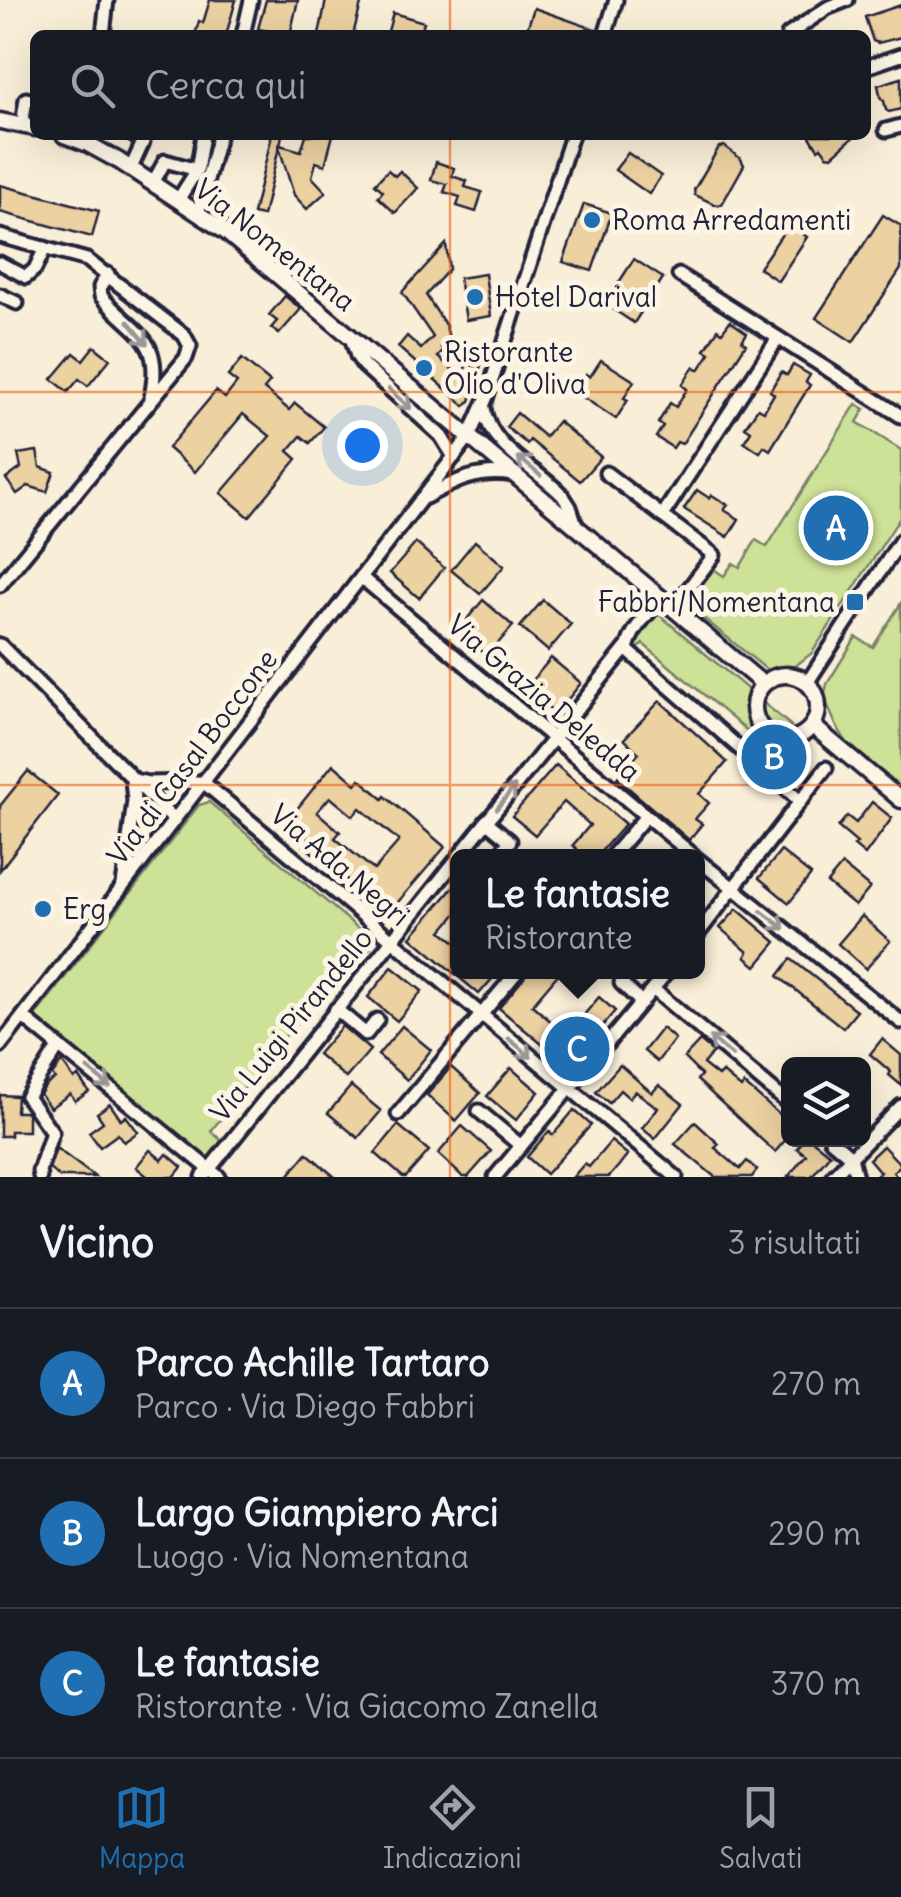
<!DOCTYPE html>
<html lang="it">
<meta charset="utf-8">
<style>
:root{--surface:#171b24;--page:#242831;--text:#f1f3f6;--muted:#9ea1a6;--line:#363941;--accent:#1f6fb2}
body{margin:0;font-family:Delius,sans-serif;background:var(--page);color:var(--text)}
.controls{position:absolute;right:30px;bottom:30px;display:grid;overflow:hidden;border-radius:15px;box-shadow:0 10px 40px #0002}
.controls button{width:90px;height:90px;display:grid;place-items:center;padding:0;border:0;border-bottom:2px solid var(--line);background:var(--surface);color:var(--text);font:50px sans-serif}
.you{position:absolute;left:362px;top:445px;width:35px;height:35px;margin:-25px;border:8px solid #fff;border-radius:50%;background:#1a73e8;box-shadow:0 0 0 15px #1a73e833}
.badge{display:grid;place-items:center;width:65px;height:65px;border-radius:50%;background:var(--accent);color:#fff;font-size:32px;font-weight:700}
.pin{position:absolute;translate:-50% -50%;border:5px solid #fff;box-shadow:0 2px 10px #0006}
.popup{position:absolute;left:450px;top:849px;width:255px;height:130px;box-sizing:border-box;display:grid;place-content:center;border-radius:15px;background:var(--surface);filter:drop-shadow(0 2px 8px #0005);font-size:32px;white-space:nowrap;color:var(--muted)}
.popup b{font-size:38px;color:var(--text)}
.popup::after{content:'';position:absolute;left:50%;top:100%;margin-left:-20px;border:20px solid transparent;border-top-color:var(--surface)}
.list{margin:0;padding:0;list-style:none}
h2{display:flex;justify-content:space-between;align-items:center;height:130px;margin:0;padding:0 40px;font-size:42px}
h2 small{font-size:32px;font-weight:400;color:var(--muted)}
.list li{display:grid;grid-template-columns:65px 1fr auto;gap:30px;align-items:center;box-sizing:border-box;height:150px;padding:0 40px;border-top:2px solid var(--line)}
.list b{display:block;font-size:38px;white-space:nowrap}
.list p{margin:0;font-size:32px;white-space:nowrap;color:var(--muted)}
.list em{font-size:32px;font-style:normal;color:var(--muted)}
.icon{flex:none;width:55px;height:55px;fill:none;stroke:currentColor;stroke-width:2;stroke-linecap:round;stroke-linejoin:round}
.map{position:relative;flex:none;width:901px;height:1177px;overflow:hidden}
.search{position:absolute;background:var(--surface);box-shadow:0 10px 40px #0002;left:30px;right:30px;top:30px;height:110px;display:flex;align-items:center;gap:25px;box-sizing:border-box;padding:0 35px;border-radius:15px;color:var(--muted);font-size:38px}
.sheet{height:580px;background:var(--surface)}
nav{display:flex;justify-content:space-around;align-items:center;box-sizing:border-box;height:140px;border-top:2px solid var(--line);background:var(--surface);font-size:28px;color:var(--muted)}
nav a{display:grid;justify-items:center;gap:5px}
nav .on{color:var(--accent)}
.map>svg:first-child{display:block}
.green{fill:#cde297;stroke:#788269;stroke-width:2.5}
.building{fill:#ecd1a1;stroke:#22223b;stroke-width:2.5;fill-rule:evenodd}
.lines{fill:none;stroke-linecap:round;stroke-linejoin:round}
.minor-casing{stroke:#22223b;stroke-width:19}
.major-casing{stroke:#22223b;stroke-width:21}
.minor{stroke:#fcf5e5;stroke-width:11}
.major{stroke:#fcf5e5;stroke-width:14}
.oneway{stroke:#9a9698}
.grid{fill:none;stroke:#e8590c;stroke-width:2.5;stroke-opacity:0.55}
.poi-dot{fill:#1f6fb2;stroke:#fcf5e5;stroke-width:4}
.labels{text-anchor:middle;dominant-baseline:central;stroke-width:10;stroke-linejoin:round;paint-order:stroke}
.poi-label{font-size:28px;fill:#22223b;stroke:#fcf5e5;text-anchor:start}
.street-label{font-size:28px;fill:#22223b;stroke:#fcf5e5}
</style>
<div class="map">
<svg width="901" height="1177" viewBox="0 0 901 1177">
<rect width="100%" height="100%" fill="#f9eed7"/>
<filter id="ink" filterUnits="userSpaceOnUse"><feTurbulence type="fractalNoise" baseFrequency=".01" numOctaves="2"/><feDisplacementMap in="SourceGraphic" scale="20" xChannelSelector="R" yChannelSelector="G"/><feConvolveMatrix kernelMatrix="1 2 1 2 8 2 1 2 1" color-interpolation-filters="sRGB"/></filter>
<g filter="url(#ink)">
<g class="green">
<polygon points="856,404 865,409 857,422 901,450 901,516 812,653 790,670 778,672 766,669 686,604 712,568 724,576 733,563 740,567 756,540 767,547"/>
<polygon points="901,603 901,787 847,743 836,725 824,697 827,684 856,637 873,647"/>
<polygon points="656,612 791,726 770,750 643,644 637,650 631,646"/>
<polygon points="209,802 366,935 370,941 371,947 362,956 353,950 211,1131 221,1140 221,1147 210,1162 35,1016 199,805"/>
</g>
<g class="building">
<polygon points="210,0 236,0 226,35 195,35 199,21 203,23"/>
<polygon points="266,0 298,0 290,35 258,29"/>
<polygon points="326,0 362,0 353,35 319,35"/>
<polygon points="901,5 901,37 878,43 873,41 865,17"/>
<polygon points="534,8 597,30 596,35 546,35 527,29"/>
<polygon points="393,13 424,22 420,35 387,35"/>
<polygon points="901,78 901,109 889,112 886,110 884,101 881,99 878,85"/>
<polygon points="272,135 282,135 280,145 301,151 306,135 333,135 325,165 316,162 312,177 326,192 307,209 294,195 279,147 263,216 253,214"/>
<polygon points="809,135 856,135 832,156 827,155 821,147 818,149"/>
<polygon points="724,146 741,159 744,165 722,204 716,205 695,195 694,190 719,147"/>
<polygon points="628,153 661,176 649,194 615,170"/>
<polygon points="436,162 454,168 452,176 467,181 465,187 482,192 476,212 457,206 460,197 444,192 447,184 431,180"/>
<polygon points="388,170 395,176 400,171 418,188 395,213 378,197 383,191 375,184"/>
<polygon points="0,185 99,211 92,237 0,212"/>
<polygon points="584,204 612,213 592,271 563,262"/>
<polygon points="883,215 901,226 901,269 853,342 816,318"/>
<polygon points="789,224 807,237 778,281 759,268"/>
<polygon points="446,244 449,269 426,295 446,326 449,338 441,347 444,350 438,357 462,378 468,359 474,368 471,352 484,355 470,401 465,406 398,347 407,336 421,349 433,337 402,292"/>
<polygon points="634,259 663,278 634,323 605,304"/>
<polygon points="485,274 491,316 466,320 459,278"/>
<polygon points="285,296 301,309 279,334 271,328 277,321 269,315"/>
<polygon points="730,321 747,333 742,341 746,344 682,444 677,442 673,448 656,437 663,426 658,423 670,403 676,407 687,389 682,385 694,366 699,370 710,353 705,350 718,329 722,332"/>
<polygon points="94,346 110,359 88,386 79,379 68,392 52,379 74,353 83,360"/>
<polygon points="242,359 270,382 264,389 289,410 295,403 324,427 310,443 301,436 288,451 297,459 249,517 221,493 270,436 243,414 195,472 168,448 216,391 225,398 237,383 228,376"/>
<polygon points="601,360 634,381 624,398 628,400 616,419 575,392 586,374 590,377"/>
<polygon points="793,365 810,375 806,382 810,385 770,450 764,446 760,452 744,442 751,431 745,427 758,408 764,411 774,394 770,391 781,372 787,375"/>
<polygon points="517,413 545,437 558,421 601,457 580,481 530,440 527,444 506,427"/>
<polygon points="37,451 40,467 54,472 47,492 28,486 17,494 6,479 21,468 18,454"/>
<polygon points="697,490 709,498 712,495 728,505 724,510 739,519 728,537 684,509"/>
<polygon points="475,541 504,566 480,594 451,570"/>
<polygon points="416,543 444,568 419,598 390,573"/>
<polygon points="483,600 513,626 487,656 457,631"/>
<polygon points="543,600 571,624 548,651 520,627"/>
<polygon points="551,658 581,683 556,714 526,688"/>
<polygon points="660,701 727,762 699,794 709,803 695,819 702,824 689,840 617,778 639,753 624,739"/>
<path d="M333 764 356 784 360 779 383 799 385 796 445 847 386 916 359 889 304 846 310 839 288 820ZM330 797 353 816 360 808 399 841 374 870 335 838 340 832 317 812Z"/>
<polygon points="556,765 625,824 597,856 571,856 577,849 573,845 590,825 564,802 535,835 512,816"/>
<polygon points="28,771 58,795 0,870 0,806"/>
<polygon points="872,802 892,818 865,855 854,846 857,843 838,827 847,816 856,823"/>
<polygon points="781,851 811,875 789,903 759,878"/>
<polygon points="842,865 870,888 855,906 827,883"/>
<polygon points="457,883 457,913 442,931 457,943 457,972 498,972 479,994 411,937"/>
<polygon points="737,909 776,942 756,966 745,957 748,952 720,928"/>
<polygon points="862,916 890,941 866,969 838,944"/>
<polygon points="791,959 857,1011 843,1028 778,976"/>
<polygon points="392,967 422,991 397,1021 368,997"/>
<polygon points="526,972 560,972 532,1005 567,1035 599,997 615,1011 568,1066 499,1008 524,978"/>
<polygon points="342,1026 370,1050 346,1078 318,1054"/>
<polygon points="402,1026 431,1050 407,1080 378,1055"/>
<polygon points="662,1028 675,1039 657,1062 644,1051"/>
<polygon points="882,1039 901,1055 901,1085 889,1075 891,1072 870,1054"/>
<polygon points="700,1041 713,1052 703,1064 718,1076 722,1072 741,1088 744,1084 788,1122 788,1137 775,1152 697,1080 701,1075 684,1058"/>
<polygon points="62,1062 74,1079 78,1076 89,1092 75,1101 70,1094 50,1108 40,1094 46,1085 55,1079 52,1075"/>
<polygon points="620,1065 652,1093 659,1085 683,1104 655,1139 642,1128 658,1108 635,1091 629,1098 620,1090 609,1103 596,1092"/>
<polygon points="451,1067 480,1093 456,1121 427,1095"/>
<polygon points="511,1068 539,1092 516,1120 487,1096"/>
<polygon points="351,1086 381,1111 358,1138 328,1113"/>
<polygon points="0,1095 17,1096 16,1112 26,1112 28,1114 28,1131 10,1131 10,1136 0,1136"/>
<polygon points="110,1104 121,1120 126,1116 138,1132 124,1142 118,1134 100,1147 89,1132 103,1122 97,1113"/>
<polygon points="574,1110 591,1125 546,1174 527,1157 549,1131 553,1135"/>
<polygon points="695,1122 719,1144 715,1148 740,1169 747,1161 757,1170 752,1177 715,1177 675,1144"/>
<polygon points="398,1125 429,1151 406,1177 403,1177 375,1153"/>
<polygon points="462,1126 491,1151 468,1177 463,1177 438,1154"/>
<polygon points="804,1140 812,1140 830,1154 811,1177 788,1177 806,1155 797,1148"/>
<polygon points="611,1141 628,1155 609,1177 573,1177 585,1163 589,1167"/>
<polygon points="883,1146 901,1165 893,1172 897,1177 875,1177 880,1172 869,1159"/>
<polygon points="56,1148 95,1177 60,1177 49,1169"/>
<polygon points="150,1150 162,1160 167,1154 182,1167 174,1177 148,1177 136,1167"/>
<polygon points="307,1153 335,1177 287,1177"/>
</g>
<g class="lines">
<defs>
<g id="minor">
<polyline points="103,35 107,0"/>
<polyline points="243,35 251,0"/>
<polyline points="605,35 616,0"/>
<polyline points="788,35 827,8 847,0"/>
<polyline points="866,67 901,55"/>
<polyline points="22,125 26,99 35,101"/>
<polyline points="886,130 901,126"/>
<polyline points="131,168 143,142 133,135"/>
<polyline points="153,183 165,161 197,170"/>
<polyline points="178,200 197,170 203,135"/>
<polyline points="198,213 219,135"/>
<polyline points="0,236 87,260 184,335 190,346 186,358 0,585"/>
<polyline points="0,263 26,277 35,269 45,248"/>
<path d="M108 274 100 287 101 296C133 334 164 336 151 397"/>
<polyline points="679,275 901,416"/>
<polyline points="0,295 17,303"/>
<polyline points="351,337 357,356 364,366 441,436 454,457"/>
<path d="M484 408C489 448 538 469 563 496L570 507 577 528"/>
<polyline points="606,473 714,555 674,608"/>
<path d="M426 497C455 481 479 469 513 475"/>
<polyline points="662,516 778,338"/>
<polyline points="362,578 694,856"/>
<path d="M662 598C649 613 630 630 627 650L800 801"/>
<polyline points="0,645 174,820"/>
<polyline points="807,683 901,540"/>
<path d="M771 775C782 763 780 753 777 738"/>
<polyline points="133,780 148,783 203,782"/>
<polyline points="203,782 676,1177"/>
<polyline points="486,821 510,841 498,856"/>
<polyline points="459,856 626,648"/>
<polyline points="612,856 646,816"/>
<polyline points="697,859 901,1022"/>
<polyline points="123,885 134,801 132,780"/>
<polyline points="697,935 826,768"/>
<polyline points="630,972 621,983 642,1003"/>
<polyline points="653,989 788,1103"/>
<polyline points="336,1009 366,1034 377,1020"/>
<polyline points="23,1017 219,1177"/>
<polyline points="0,1046 469,437 486,399 572,135"/>
<polyline points="479,1111 521,1146"/>
<polyline points="398,1114 517,972"/>
<polyline points="831,1140 851,1157 856,1177"/>
<polyline points="40,1177 39,1171 52,1132 27,1097 59,1046"/>
<polyline points="203,1177 457,859"/>
<polyline points="495,1177 667,972"/>
<polyline points="832,1177 901,1106"/>
</g>
<g id="major">
<polyline points="0,121 35,128"/>
<polyline points="64,135 88,144 119,161 226,232 763,684"/>
<circle cx="786" cy="707" r="32"/>
<polyline points="813,726 901,800"/>
</g>
</defs>
<use href="#minor" class="minor-casing"/>
<use href="#major" class="major-casing"/>
<use href="#minor" class="minor"/>
<use href="#major" class="major"/>
</g>
<defs><path id="oneway-shaft" d="M-6 0H5M1.5-3L5.5 0L1.5 3" fill="none" stroke-width="1.6" stroke-linecap="round" stroke-linejoin="round" transform="scale(2.5)"/></defs>
<g class="oneway">
<use href="#oneway-shaft" transform="translate(138 333) rotate(50)"/>
<use href="#oneway-shaft" transform="translate(400 399) rotate(42)"/>
<use href="#oneway-shaft" transform="translate(529 466) rotate(-140)"/>
<use href="#oneway-shaft" transform="translate(506 797) rotate(-52)"/>
<use href="#oneway-shaft" transform="translate(773 920) rotate(38)"/>
<use href="#oneway-shaft" transform="translate(721 1046) rotate(-140)"/>
<use href="#oneway-shaft" transform="translate(520 1048) rotate(40)"/>
<use href="#oneway-shaft" transform="translate(99 1078) rotate(39)"/>
</g>
</g>
<path class="grid" d="M450 0V35M450 135V1177M0 392H901M0 785H901"/>
<g class="poi-dot">
<circle cx="592" cy="220" r="10"/>
<circle cx="475" cy="297" r="10"/>
<circle cx="424" cy="368" r="10"/>
<rect x="845" y="592" width="20" height="20" rx="5"/>
<circle cx="43" cy="909" r="10"/>
</g>
<g class="labels">
<g class="poi-label">
<text x="612" y="220">Roma Arredamenti</text>
<text x="495" y="297">Hotel Darival</text>
<text x="444" y="352">Ristorante<tspan x="444" dy="32">Olio d'Oliva</tspan></text>
<text x="835" y="602" text-anchor="end">Fabbri/Nomentana</text>
<text x="63" y="909">Erg</text>
</g>
<g class="street-label">
<text transform="translate(275 245) rotate(38)">Via Nomentana</text>
<text transform="translate(544 698) rotate(40)">Via Grazia Deledda</text>
<text transform="translate(192 757) rotate(-53)">Via di Casal Boccone</text>
<text transform="translate(340 865) rotate(40)">Via Ada Negri</text>
<text transform="translate(291 1025) rotate(-51)">Via Luigi Pirandello</text>
</g>
</g>
</svg>
<div class="controls">
<button><svg class="icon" aria-label="layers" viewBox="0 0 24 24"><path d="M12 4l9 5-9 5-9-5zM3 14l9 5 9-5"/></svg></button>
</div>
<div class="you"></div>
<div class="pin badge" style="left:836px;top:528px">A</div>
<div class="pin badge" style="left:774px;top:757px">B</div>
<div class="pin badge" style="left:577px;top:1049px">C</div>
<div class="popup"><b>Le fantasie</b>Ristorante</div>
<div class="search"><svg class="icon" aria-label="search" viewBox="0 0 24 24"><circle cx="10" cy="10" r="6"/><path d="M15 15l6 6"/></svg>Cerca qui</div>
</div>
<section class="sheet">
<h2>Vicino<small>3 risultati</small></h2>
<ul class="list">
<li><span class="badge">A</span><div><b>Parco Achille Tartaro</b><p>Parco · Via Diego Fabbri</p></div><em>270 m</em></li>
<li><span class="badge">B</span><div><b>Largo Giampiero Arci</b><p>Luogo · Via Nomentana</p></div><em>290 m</em></li>
<li><span class="badge">C</span><div><b>Le fantasie</b><p>Ristorante · Via Giacomo Zanella</p></div><em>370 m</em></li>
</ul>
</section>
<nav>
<a class="on"><svg class="icon" aria-label="map" viewBox="0 0 24 24"><path d="M3 6l6-2 6 2 6-2v14l-6 2-6-2-6 2zM9 4v14M15 6v14"/></svg>Mappa</a>
<a><svg class="icon" aria-label="directions" viewBox="0 0 24 24"><path d="M12 3l9 9-9 9-9-9zM9 14v-3h6M13 9l2 2-2 2"/></svg>Indicazioni</a>
<a><svg class="icon" aria-label="saved" viewBox="0 0 24 24"><path d="M7 4h10v16l-5-4-5 4z"/></svg>Salvati</a>
</nav>
